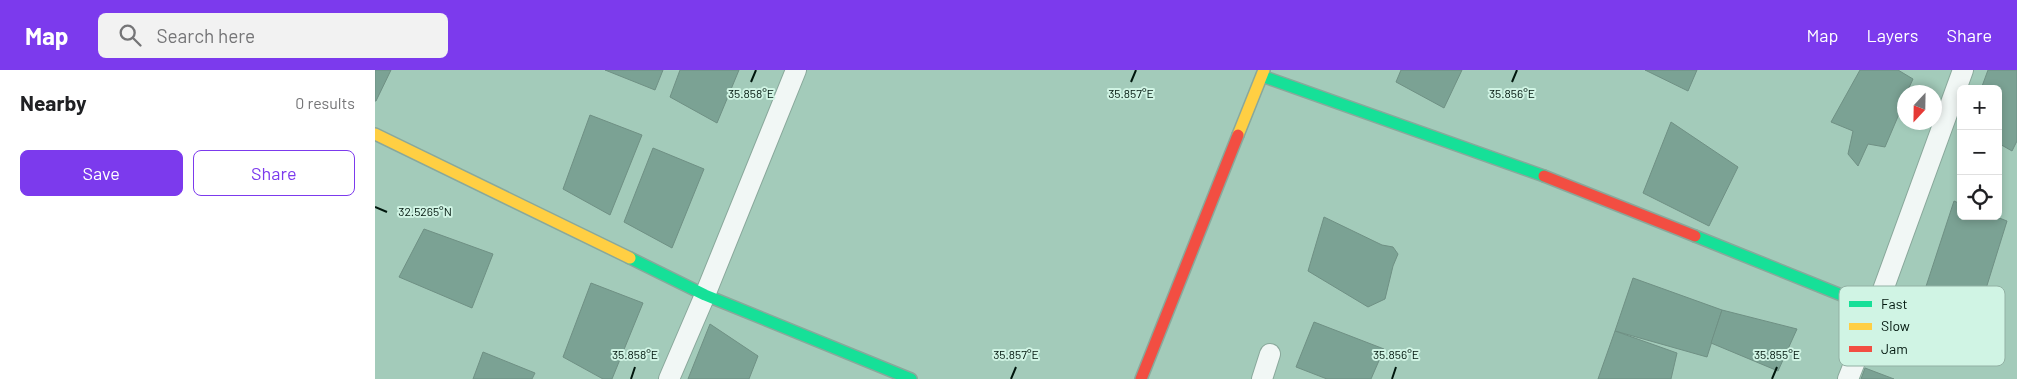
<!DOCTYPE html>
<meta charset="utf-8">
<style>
:root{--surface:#fff;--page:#f2f2f2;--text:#202124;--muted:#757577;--line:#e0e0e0;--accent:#7c3aed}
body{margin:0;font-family:Barlow,sans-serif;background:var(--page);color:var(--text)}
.controls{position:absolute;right:15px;top:15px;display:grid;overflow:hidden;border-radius:8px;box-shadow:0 2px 8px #0003}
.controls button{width:45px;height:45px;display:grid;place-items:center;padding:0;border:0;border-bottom:1px solid var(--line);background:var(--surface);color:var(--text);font:25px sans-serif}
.compass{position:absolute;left:1522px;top:15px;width:45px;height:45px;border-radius:50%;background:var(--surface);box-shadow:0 2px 8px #0003;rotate:202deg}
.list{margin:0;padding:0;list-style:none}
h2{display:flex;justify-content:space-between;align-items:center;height:65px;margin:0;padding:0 20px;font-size:21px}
h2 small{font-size:16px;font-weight:400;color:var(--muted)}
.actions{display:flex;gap:10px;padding:15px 20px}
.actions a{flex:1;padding:11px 0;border:1px solid var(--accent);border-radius:8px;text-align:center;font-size:18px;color:var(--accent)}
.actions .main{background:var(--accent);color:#fff}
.icon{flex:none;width:28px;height:28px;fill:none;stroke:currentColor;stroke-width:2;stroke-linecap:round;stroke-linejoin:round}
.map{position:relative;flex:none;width:1642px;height:309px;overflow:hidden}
header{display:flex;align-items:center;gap:30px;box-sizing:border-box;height:70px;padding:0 25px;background:var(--accent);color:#fff}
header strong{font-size:24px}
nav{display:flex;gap:28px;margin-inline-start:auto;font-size:18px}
.search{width:350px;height:45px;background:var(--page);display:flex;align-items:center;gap:12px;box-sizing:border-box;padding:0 18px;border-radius:8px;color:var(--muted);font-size:19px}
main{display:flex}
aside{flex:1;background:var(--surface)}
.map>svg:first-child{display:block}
.building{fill:#7ba294;stroke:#6f9084}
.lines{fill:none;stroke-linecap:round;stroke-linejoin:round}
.street-casing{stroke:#89a89b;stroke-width:22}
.fast-casing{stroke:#89a89b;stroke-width:14}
.slow-casing{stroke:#89a89b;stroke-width:14}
.jam-casing{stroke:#89a89b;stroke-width:14}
.street{stroke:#f1f7f5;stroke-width:20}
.fast{stroke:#16e098;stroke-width:11}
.slow{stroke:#ffcf43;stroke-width:11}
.jam{stroke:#f24e42;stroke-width:11}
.ticks{fill:none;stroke:#00160d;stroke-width:2}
.key{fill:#d0f4e4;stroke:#92b1a4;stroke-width:1}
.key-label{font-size:14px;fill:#00160d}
.ticks-label{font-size:12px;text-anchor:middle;fill:#00160d;stroke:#d0f4e4;stroke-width:4;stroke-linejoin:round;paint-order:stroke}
</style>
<header>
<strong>Map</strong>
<div class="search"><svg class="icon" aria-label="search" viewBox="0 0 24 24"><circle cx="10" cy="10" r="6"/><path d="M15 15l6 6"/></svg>Search here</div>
<nav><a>Map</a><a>Layers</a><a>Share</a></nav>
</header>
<main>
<aside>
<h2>Nearby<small>0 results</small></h2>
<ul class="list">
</ul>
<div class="actions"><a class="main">Save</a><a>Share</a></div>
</aside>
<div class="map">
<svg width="1642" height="309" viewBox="0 0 1642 309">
<rect width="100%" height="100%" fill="#a3cbba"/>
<g class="building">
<polygon points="0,0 16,0 1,31 0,31"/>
<polygon points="230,0 288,0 280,20"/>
<polygon points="305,0 364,0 342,53 295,27"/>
<polygon points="1026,0 1087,0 1069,38 1021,12"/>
<polygon points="1270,0 1322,0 1313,21"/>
<polygon points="1485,0 1523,0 1538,9 1532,22 1530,22 1530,30 1510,77 1493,74 1483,96 1473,84 1478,61 1456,52"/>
<polygon points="1613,0 1642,0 1642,71 1637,81 1623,73 1623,19 1606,19"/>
<polygon points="215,45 267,65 235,145 188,119"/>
<polygon points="1296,52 1363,97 1334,156 1268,123"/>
<polygon points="278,78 329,99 297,178 249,152"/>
<polygon points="1579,131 1586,134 1586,146 1619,146 1632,151 1596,267 1541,247"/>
<polygon points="949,147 1007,175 1018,177 1023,184 1018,196 1010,229 993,237 933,201"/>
<polygon points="49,159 118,184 97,238 24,207"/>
<polygon points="1258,208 1347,240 1332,287 1240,261"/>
<polygon points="216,213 268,233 237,309 228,309 188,287"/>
<polygon points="1347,240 1422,259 1403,301 1336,273"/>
<polygon points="939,252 1009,279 996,309 952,309 921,297"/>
<polygon points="335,254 383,286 374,309 313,309"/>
<polygon points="1240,261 1302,283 1296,309 1223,309"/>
<polygon points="108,282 160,303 157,309 98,309"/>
<polygon points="1490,298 1519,309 1486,309"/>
</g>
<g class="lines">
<defs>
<g id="street">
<polyline points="294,309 330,225 421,0"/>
<polyline points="887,309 895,284"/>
<polyline points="1473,309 1501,239 1588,0"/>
</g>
<g id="fast">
<polyline points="887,6 1169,106"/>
<polyline points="1320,166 1501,239"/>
<polyline points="255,188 330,225 536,309"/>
</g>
<g id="slow">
<polyline points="0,64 255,188"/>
<polyline points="863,65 889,0"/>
</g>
<g id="jam">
<polyline points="1169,106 1320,166"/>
<polyline points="766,309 863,65"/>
</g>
</defs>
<use href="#street" class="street-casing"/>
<use href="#fast" class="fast-casing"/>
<use href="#slow" class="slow-casing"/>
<use href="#jam" class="jam-casing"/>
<use href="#street" class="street"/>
<use href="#fast" class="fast"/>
<use href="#slow" class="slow"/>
<use href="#jam" class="jam"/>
</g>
<path class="ticks" d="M376 12 381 0M756 12 761 0M1137 12 1142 0M0 137 12 142M256 309 260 297M636 309 641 297M1017 309 1021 297M1397 309 1402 297"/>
<rect x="1464" y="216" width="166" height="80" rx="8" class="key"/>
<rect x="1474" y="231" width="23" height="6" fill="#16e098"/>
<rect x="1474" y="253" width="23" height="7" fill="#ffcf43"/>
<rect x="1474" y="276" width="23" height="6" fill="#f24e42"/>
<g class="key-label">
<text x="1506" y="239">Fast</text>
<text x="1506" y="261">Slow</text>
<text x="1506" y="284">Jam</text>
</g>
<g class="ticks-label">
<text x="376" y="28">35.858°E</text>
<text x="756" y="28">35.857°E</text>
<text x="1137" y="28">35.856°E</text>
<text x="50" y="146">32.5265°N</text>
<text x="260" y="289">35.858°E</text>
<text x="641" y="289">35.857°E</text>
<text x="1021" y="289">35.856°E</text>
<text x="1402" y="289">35.855°E</text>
</g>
</svg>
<div class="controls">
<button>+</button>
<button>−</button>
<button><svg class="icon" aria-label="locate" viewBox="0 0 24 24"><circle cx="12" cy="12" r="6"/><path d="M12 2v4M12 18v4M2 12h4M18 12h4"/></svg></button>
</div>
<svg class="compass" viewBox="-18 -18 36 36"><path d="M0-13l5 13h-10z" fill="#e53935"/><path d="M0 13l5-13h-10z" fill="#757577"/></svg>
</div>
</main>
